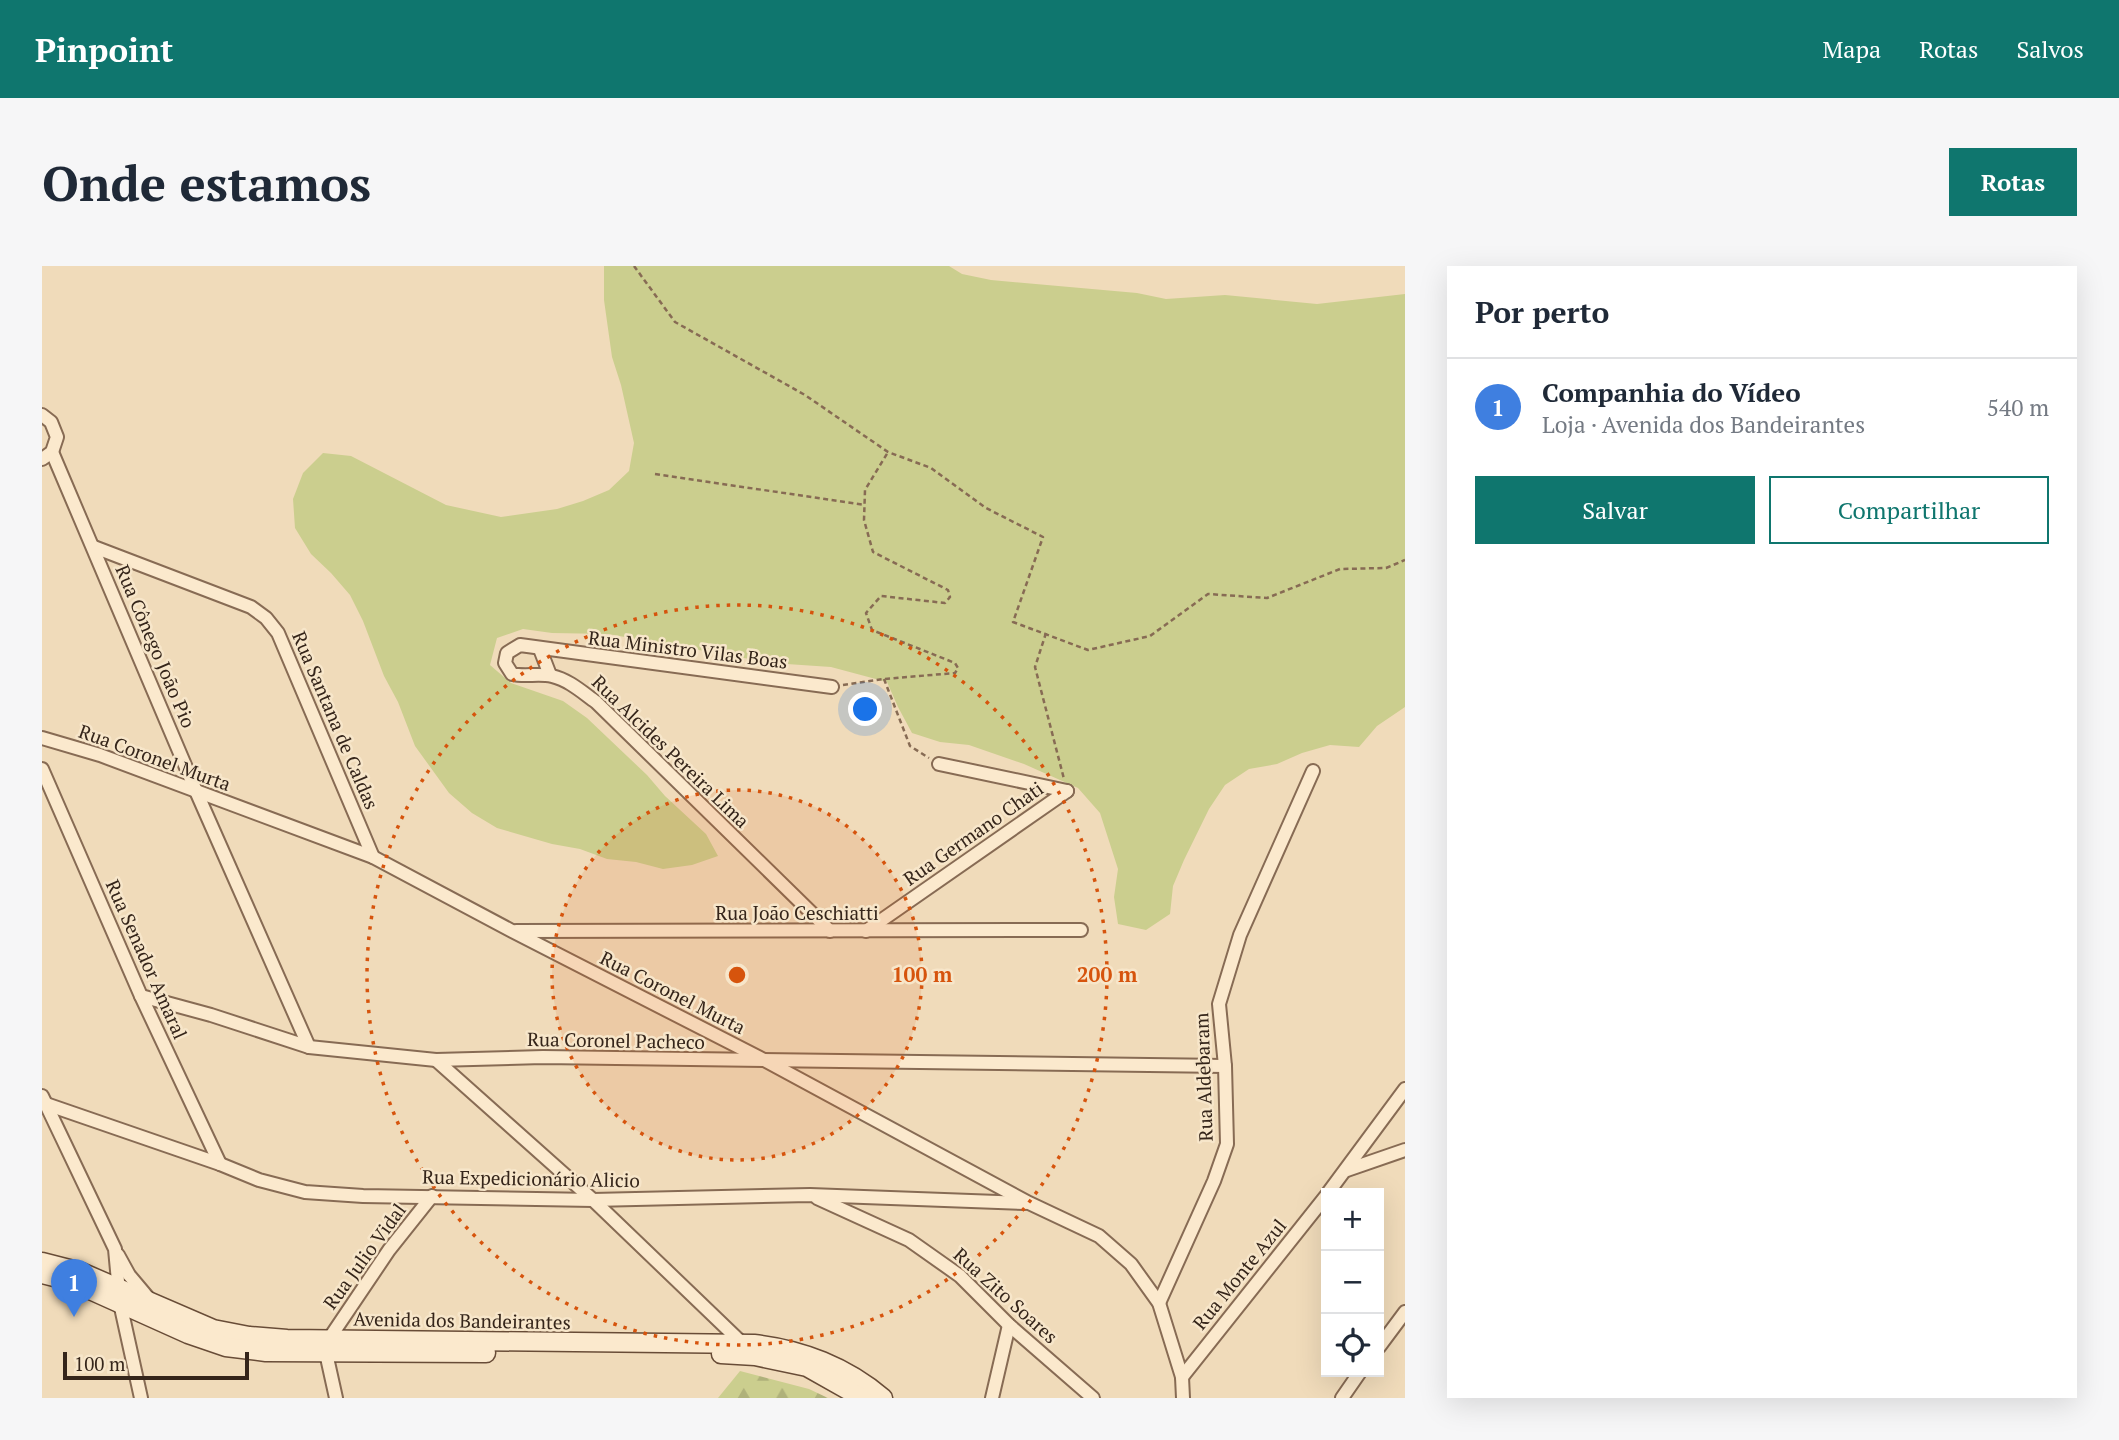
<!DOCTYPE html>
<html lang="pt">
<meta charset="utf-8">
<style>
:root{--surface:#fff;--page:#f6f6f7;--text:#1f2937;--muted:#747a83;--line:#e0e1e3;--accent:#0f766e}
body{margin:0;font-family:"PT Serif",serif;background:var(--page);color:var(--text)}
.controls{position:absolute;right:21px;bottom:21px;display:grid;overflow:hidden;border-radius:0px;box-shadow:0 7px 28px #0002}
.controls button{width:63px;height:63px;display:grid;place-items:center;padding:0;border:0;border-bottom:2px solid var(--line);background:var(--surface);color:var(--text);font:35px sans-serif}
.scale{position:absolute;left:21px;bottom:18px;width:186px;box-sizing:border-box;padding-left:7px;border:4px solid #35251a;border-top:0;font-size:19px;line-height:24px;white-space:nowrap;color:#35251a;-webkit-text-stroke:5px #f7e6ca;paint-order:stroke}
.you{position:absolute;left:824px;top:444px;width:24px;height:24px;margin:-18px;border:5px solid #fff;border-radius:50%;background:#1a73e8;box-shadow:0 0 0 10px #1a73e833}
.badge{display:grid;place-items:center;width:46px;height:46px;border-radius:50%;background:var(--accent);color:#fff;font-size:23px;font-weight:700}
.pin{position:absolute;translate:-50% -58px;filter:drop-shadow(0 2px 4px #0008)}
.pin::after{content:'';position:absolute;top:37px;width:24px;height:21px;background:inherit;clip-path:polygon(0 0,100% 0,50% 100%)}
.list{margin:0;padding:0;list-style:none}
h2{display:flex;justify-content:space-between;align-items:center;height:91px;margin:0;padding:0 28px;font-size:30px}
h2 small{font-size:23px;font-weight:400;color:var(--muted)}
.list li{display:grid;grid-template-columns:46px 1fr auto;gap:21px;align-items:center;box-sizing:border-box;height:98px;padding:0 28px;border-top:2px solid var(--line)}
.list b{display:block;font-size:26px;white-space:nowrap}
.list p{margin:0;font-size:23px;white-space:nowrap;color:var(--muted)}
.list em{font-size:23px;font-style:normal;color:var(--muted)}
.actions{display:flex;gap:14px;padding:21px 28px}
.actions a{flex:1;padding:16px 0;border:2px solid var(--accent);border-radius:0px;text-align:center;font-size:24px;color:var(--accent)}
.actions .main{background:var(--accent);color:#fff}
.icon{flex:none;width:38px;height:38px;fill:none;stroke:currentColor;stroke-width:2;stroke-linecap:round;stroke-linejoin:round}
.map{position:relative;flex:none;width:1363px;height:1132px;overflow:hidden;border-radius:0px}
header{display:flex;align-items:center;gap:42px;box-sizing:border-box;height:98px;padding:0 35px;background:var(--accent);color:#fff}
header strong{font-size:33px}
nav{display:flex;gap:38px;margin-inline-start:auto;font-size:24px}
.intro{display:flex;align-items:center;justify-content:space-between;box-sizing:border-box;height:168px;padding:0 42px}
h1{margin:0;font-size:49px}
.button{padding:18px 32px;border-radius:0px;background:var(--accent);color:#fff;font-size:24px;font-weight:700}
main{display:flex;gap:42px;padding:0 42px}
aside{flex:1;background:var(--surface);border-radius:0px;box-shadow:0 7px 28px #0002}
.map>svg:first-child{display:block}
.green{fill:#cbce8e}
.forest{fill:url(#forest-firs)}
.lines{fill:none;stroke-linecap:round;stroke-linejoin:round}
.street-casing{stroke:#876b54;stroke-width:16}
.secondary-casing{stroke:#684c37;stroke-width:21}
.path{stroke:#876b54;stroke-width:2.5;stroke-dasharray:5 3.5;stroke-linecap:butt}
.street{stroke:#fbe9cd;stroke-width:12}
.secondary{stroke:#fbe9cd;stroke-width:18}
.ring{fill:none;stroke:#d6540d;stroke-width:3.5;stroke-dasharray:3.5 7}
.labels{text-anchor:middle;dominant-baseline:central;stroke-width:5;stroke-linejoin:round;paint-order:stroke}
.street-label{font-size:19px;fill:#35251a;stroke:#f7e6ca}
.centre{fill:#d6540d;stroke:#f7e6ca;stroke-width:3.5}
.ring-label{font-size:21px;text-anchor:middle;font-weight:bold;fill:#d6540d;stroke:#f7e6ca;stroke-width:5;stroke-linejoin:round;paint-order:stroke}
</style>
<header>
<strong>Pinpoint</strong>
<nav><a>Mapa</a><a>Rotas</a><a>Salvos</a></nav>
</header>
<div class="intro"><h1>Onde estamos</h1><a class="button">Rotas</a></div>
<main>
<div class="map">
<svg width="1363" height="1132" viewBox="0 0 1363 1132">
<defs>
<pattern id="forest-firs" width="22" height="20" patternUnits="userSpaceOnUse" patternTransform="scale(1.75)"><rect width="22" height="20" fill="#cbce8e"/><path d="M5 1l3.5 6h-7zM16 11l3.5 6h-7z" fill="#afb17a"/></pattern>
</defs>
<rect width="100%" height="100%" fill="#f0dbba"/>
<polygon class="green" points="562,0 907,0 920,8 949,14 1095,27 1124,33 1183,29 1275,38 1363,28 1363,441 1335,460 1317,481 1288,479 1260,487 1235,498 1207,503 1183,519 1167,543 1142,594 1131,620 1128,648 1104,664 1076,658 1072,631 1076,603 1058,547 1036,522 982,498 927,479 898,476 870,467 856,441 845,416 789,401 730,397 566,368 510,367 481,363 455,372 448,399 469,417 521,435 545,452 605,509 623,530 664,568 676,590 650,599 621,603 594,596 565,593 538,583 510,578 455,562 430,547 407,527 373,480 356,436 342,410 321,355 308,329 289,307 269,288 253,262 251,233 261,207 281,187 309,190 404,239 459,251 515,243 541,235 567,224 587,205 592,177 579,119 570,91 562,34"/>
<polygon class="forest" points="698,1105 767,1123 786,1132 676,1132"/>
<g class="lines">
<defs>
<g id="street">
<polyline points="0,149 9,156 15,171 10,186 0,193"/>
<polyline points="10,186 154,525 267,781"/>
<polyline points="52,281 209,341 224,352 236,367 331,591"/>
<polyline points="498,383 508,409"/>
<polyline points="0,472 58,489 331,591 470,665 724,795 987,937 1057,970 1089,998 1117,1037 1140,1111 1141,1132"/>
<polyline points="897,498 1025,525"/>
<polyline points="0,503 99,730 178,898"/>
<polyline points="474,665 1039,664"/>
<path d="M788 665 554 436C540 426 527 414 510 410 497 407 483 411 470 408L463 397 465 387 478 379 790 421"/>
<polyline points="824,665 1025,525"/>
<polyline points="99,730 169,749 267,781 394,794 501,791 1183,800"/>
<polyline points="394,794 551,934 702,1079"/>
<polyline points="0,830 73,983 78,1037 99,1132"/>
<polyline points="4,838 178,898 217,914 263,926 321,930 551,934 768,929 983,937"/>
<polyline points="1305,904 1363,884"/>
<polyline points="1286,927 1363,823"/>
<polyline points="775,932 867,974 918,1010 967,1059 1051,1132"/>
<polyline points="76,989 87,1009 108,1034"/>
<polyline points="1117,1037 1172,915 1185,878 1183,800 1177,738 1198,669 1271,505"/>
<polyline points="287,1073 347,984 390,930"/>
<polyline points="1337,1081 1363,1046"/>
<polyline points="284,1087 294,1132"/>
<polyline points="1140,1111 1284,930"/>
<polyline points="950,1132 967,1059"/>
<polyline points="1300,1132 1318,1106"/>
</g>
<g id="secondary">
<path d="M0 996 39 1006 171 1063 207 1070 245 1073 712 1078C759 1083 805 1101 841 1132"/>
<polyline points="0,1008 28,1015 146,1068 184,1081 224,1086 444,1087"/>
<polyline points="679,1088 713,1090 765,1101 820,1132"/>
</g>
</defs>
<use href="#street" class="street-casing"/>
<use href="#secondary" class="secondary-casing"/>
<g class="path">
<polyline points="592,0 633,56 763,129 846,186 889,202 944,242 1001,271 971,356 1046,384 1108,370 1166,328 1225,332 1298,303 1344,302 1363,294"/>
<polyline points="613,208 823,239"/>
<polyline points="1004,367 993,401 1022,513"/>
<polyline points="842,413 868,480 887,492"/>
<polyline points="801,419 842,413 913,407 916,402 913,397 830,364 824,347 839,330 903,337 908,331 906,324 831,286 822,254 823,224 846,186"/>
</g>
<use href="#street" class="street"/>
<use href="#secondary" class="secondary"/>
</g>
<circle cx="695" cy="709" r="185" fill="#d6540d" fill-opacity=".12"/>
<g class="ring">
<circle cx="695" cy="709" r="185"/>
<circle cx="695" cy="709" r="370"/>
</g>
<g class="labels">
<g class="street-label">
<text transform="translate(114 380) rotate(67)">Rua Cônego João Pio</text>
<text transform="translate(646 383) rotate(7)">Rua Ministro Vilas Boas</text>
<text transform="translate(294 454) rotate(67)">Rua Santana de Caldas</text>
<text transform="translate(629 485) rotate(44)">Rua Alcides Pereira Lima</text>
<text transform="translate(113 491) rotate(20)">Rua Coronel Murta</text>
<text transform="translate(931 567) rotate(-35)">Rua Germano Chati</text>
<text x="755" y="646">Rua João Ceschiatti</text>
<text transform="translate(105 693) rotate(66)">Rua Senador Amaral</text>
<text transform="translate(631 726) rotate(27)">Rua Coronel Murta</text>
<text transform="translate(574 774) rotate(1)">Rua Coronel Pacheco</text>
<text transform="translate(1161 811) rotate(-92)">Rua Aldebaram</text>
<text transform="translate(489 912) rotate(1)">Rua Expedicionário Alicio</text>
<text transform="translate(322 990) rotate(-54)">Rua Julio Vidal</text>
<text transform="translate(1197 1008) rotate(-51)">Rua Monte Azul</text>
<text transform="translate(964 1029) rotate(42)">Rua Zito Soares</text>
<text transform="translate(420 1054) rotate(1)">Avenida dos Bandeirantes</text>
</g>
</g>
<circle cx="695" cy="709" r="10" class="centre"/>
<g class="ring-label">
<text x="880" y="716">100 m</text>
<text x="1065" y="716">200 m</text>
</g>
</svg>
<div class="controls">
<button>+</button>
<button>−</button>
<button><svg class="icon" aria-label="locate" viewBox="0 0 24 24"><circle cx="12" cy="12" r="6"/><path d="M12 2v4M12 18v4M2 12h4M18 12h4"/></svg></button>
</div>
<div class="scale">100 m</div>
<div class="you"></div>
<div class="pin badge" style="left:32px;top:1051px;background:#3f7fe0">1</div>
</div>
<aside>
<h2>Por perto<small></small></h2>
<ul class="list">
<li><span class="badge" style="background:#3f7fe0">1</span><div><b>Companhia do Vídeo</b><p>Loja · Avenida dos Bandeirantes</p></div><em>540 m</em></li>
</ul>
<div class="actions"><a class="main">Salvar</a><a>Compartilhar</a></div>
</aside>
</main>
